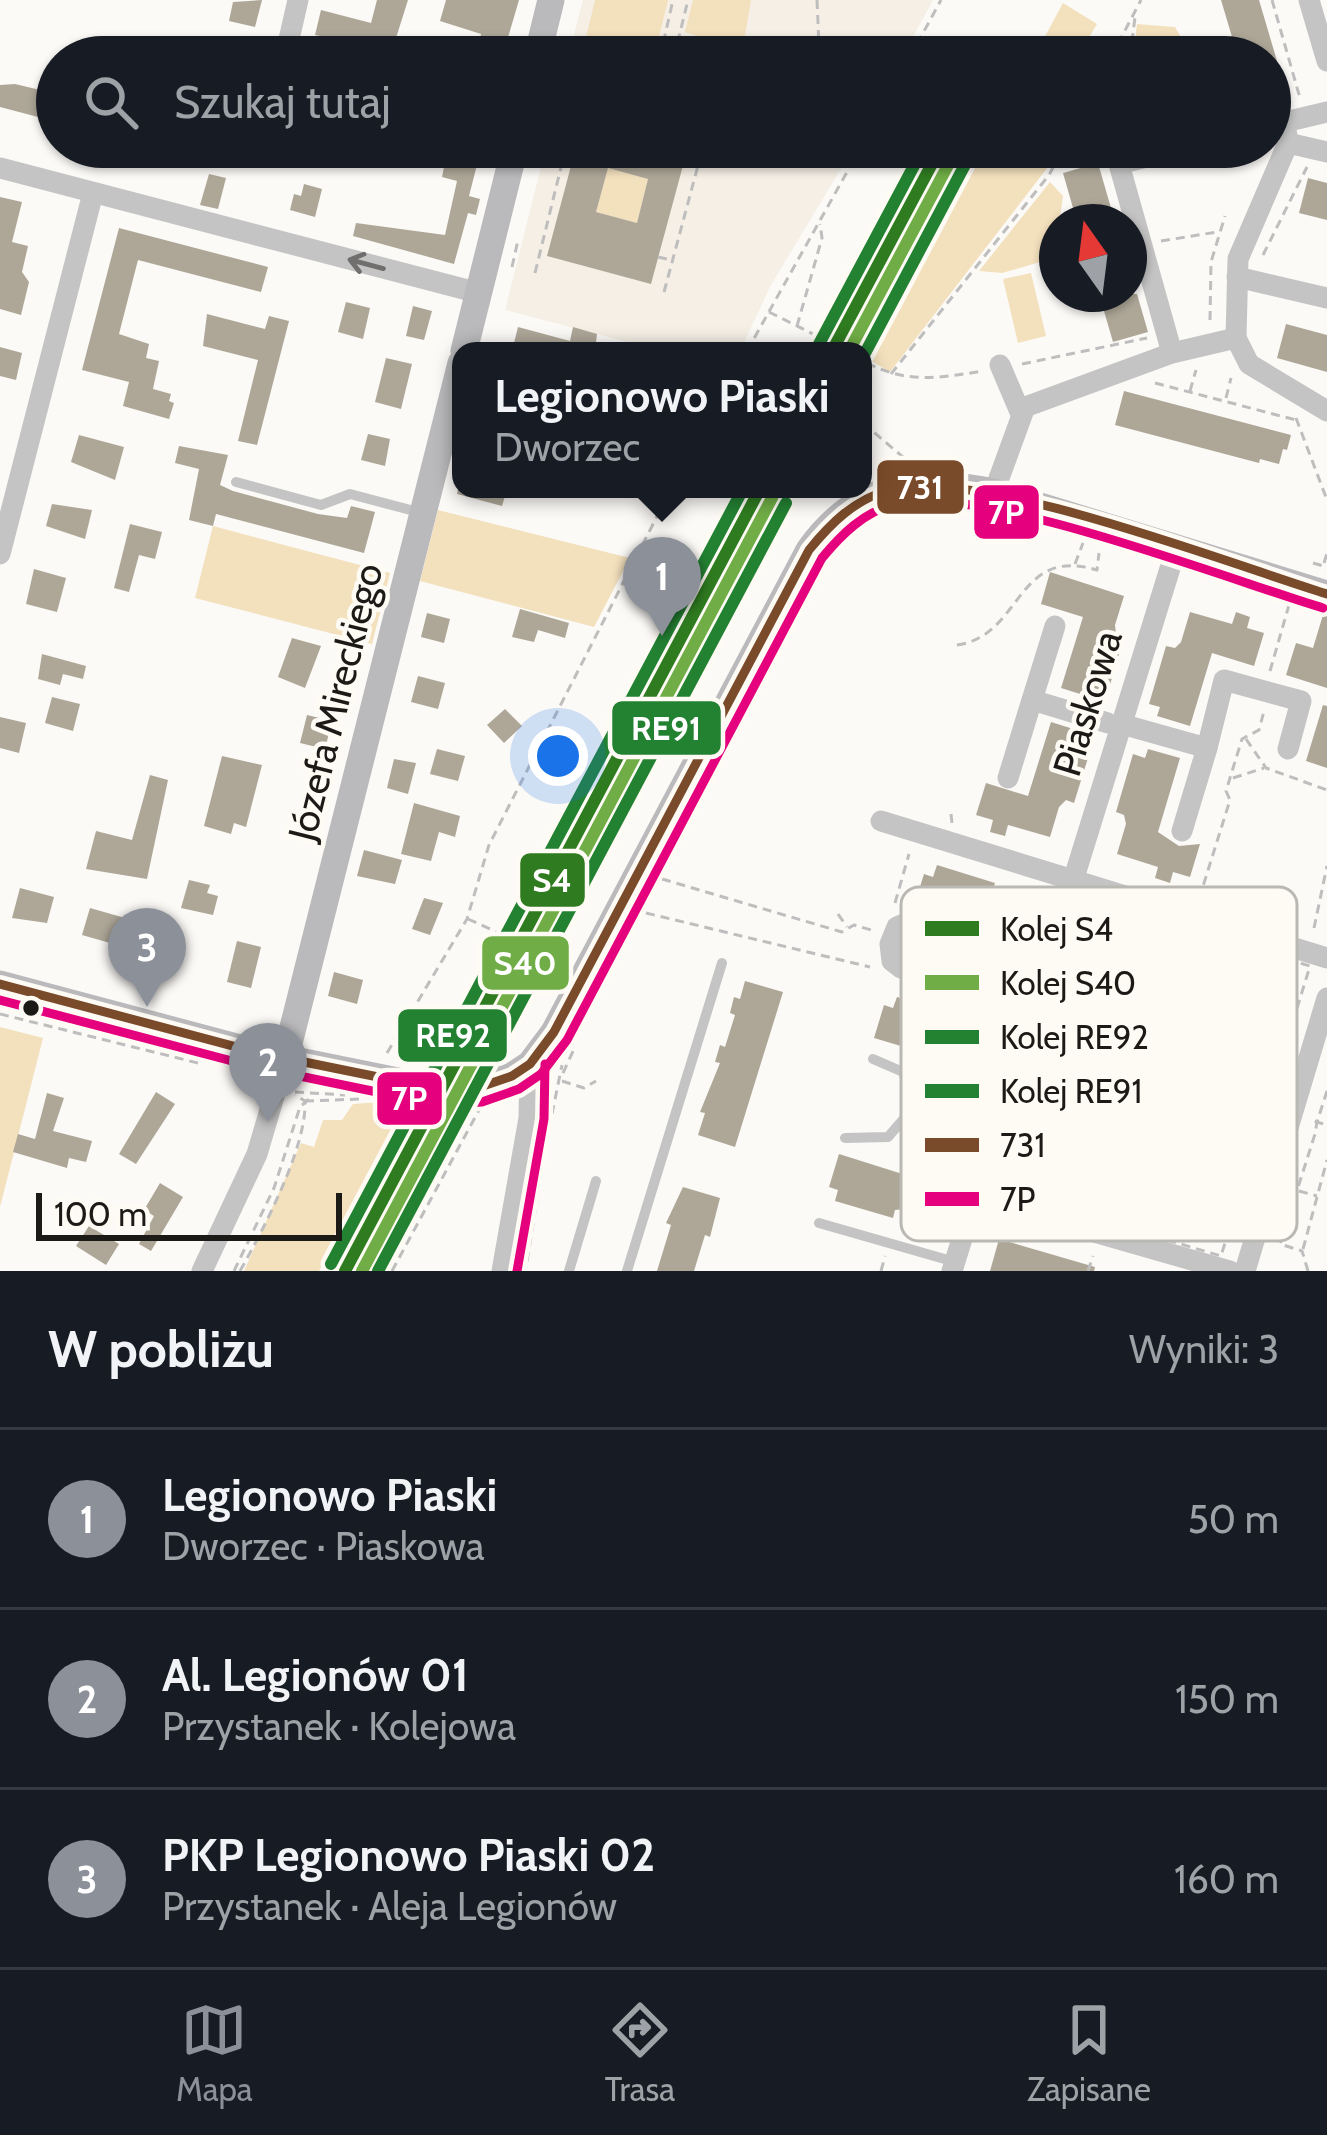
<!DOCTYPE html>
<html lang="pl">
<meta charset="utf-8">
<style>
:root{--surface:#171b24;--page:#20242c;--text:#f1f3f6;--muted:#9ea1a6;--line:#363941;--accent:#8c9099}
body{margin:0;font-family:Cabin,sans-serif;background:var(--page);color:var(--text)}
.compass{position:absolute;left:1039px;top:204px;width:108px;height:108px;border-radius:50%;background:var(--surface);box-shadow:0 3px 9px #0004;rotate:346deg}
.scale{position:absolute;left:36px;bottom:30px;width:306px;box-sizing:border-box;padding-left:12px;border:6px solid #1c1a16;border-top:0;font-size:33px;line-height:42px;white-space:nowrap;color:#1c1a16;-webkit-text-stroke:9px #fefbf5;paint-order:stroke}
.you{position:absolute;left:558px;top:756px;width:42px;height:42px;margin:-30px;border:9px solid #fff;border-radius:50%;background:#1a73e8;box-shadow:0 0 0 18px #1a73e833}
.badge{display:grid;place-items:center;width:78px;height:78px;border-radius:50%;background:var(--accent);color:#fff;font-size:39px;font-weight:700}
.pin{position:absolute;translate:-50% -99px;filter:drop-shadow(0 3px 6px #0008)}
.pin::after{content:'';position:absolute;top:63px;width:42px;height:36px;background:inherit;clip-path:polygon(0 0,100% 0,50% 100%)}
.popup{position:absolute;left:452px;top:342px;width:420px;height:156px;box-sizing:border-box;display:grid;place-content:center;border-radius:24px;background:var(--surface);filter:drop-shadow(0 3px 9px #0005);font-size:39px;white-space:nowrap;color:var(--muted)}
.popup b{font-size:45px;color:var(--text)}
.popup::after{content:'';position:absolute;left:50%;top:100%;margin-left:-24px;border:24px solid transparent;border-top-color:var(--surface)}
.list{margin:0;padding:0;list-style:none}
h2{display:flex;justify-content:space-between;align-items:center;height:156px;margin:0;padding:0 48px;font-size:51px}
h2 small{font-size:39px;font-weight:400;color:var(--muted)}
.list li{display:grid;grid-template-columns:78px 1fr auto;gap:36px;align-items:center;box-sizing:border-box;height:180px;padding:0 48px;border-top:3px solid var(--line)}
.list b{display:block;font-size:45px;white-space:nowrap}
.list p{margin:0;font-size:39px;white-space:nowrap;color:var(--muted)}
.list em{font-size:39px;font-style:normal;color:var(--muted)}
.icon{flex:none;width:66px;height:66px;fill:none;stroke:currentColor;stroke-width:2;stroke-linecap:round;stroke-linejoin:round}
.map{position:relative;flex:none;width:1327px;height:1271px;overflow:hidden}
.search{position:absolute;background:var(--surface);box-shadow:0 3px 9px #0004;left:36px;right:36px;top:36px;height:132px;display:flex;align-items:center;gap:30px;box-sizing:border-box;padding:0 42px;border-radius:66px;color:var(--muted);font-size:45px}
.sheet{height:696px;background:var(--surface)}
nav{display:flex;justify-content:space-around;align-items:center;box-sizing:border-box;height:168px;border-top:3px solid var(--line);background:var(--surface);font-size:33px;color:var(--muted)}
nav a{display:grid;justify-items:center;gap:6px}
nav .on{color:var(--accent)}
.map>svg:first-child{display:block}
.built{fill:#f5efe5}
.green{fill:#f3e0bd}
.building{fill:#aea798;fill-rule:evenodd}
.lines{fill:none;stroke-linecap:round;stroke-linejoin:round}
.path{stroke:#bfbebe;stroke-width:3;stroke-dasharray:9 6;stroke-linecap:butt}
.lane{stroke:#c5c4c5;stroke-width:10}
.street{stroke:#c5c4c5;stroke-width:21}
.secondary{stroke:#bab9bb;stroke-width:27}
.bus-1-casing{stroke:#fefbf5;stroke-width:18}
.bus-2-casing{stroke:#fefbf5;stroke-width:18}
.bus-1{stroke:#7a4b2a;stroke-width:9}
.bus-2{stroke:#e5007d;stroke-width:9}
.rail-1-casing{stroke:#fefbf5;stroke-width:21}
.rail-2-casing{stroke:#fefbf5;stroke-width:21}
.rail-3-casing{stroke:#fefbf5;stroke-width:21}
.rail-4-casing{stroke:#fefbf5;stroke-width:21}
.rail-1{stroke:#2f7b20;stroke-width:12}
.rail-2{stroke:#70ad46;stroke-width:12}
.rail-3{stroke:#238132;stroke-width:12}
.rail-4{stroke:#238132;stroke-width:12}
.oneway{stroke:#706f6e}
.bus-dot{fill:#1c1a16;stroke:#fefbf5;stroke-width:4.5}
.labels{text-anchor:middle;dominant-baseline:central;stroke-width:9;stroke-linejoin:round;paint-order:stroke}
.street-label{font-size:39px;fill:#1c1a16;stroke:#fefbf5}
.key{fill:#fefbf5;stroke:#bab8b2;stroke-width:3}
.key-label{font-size:33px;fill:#1c1a16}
.line-badge{stroke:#fefbf5;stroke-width:4.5}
.badge-label{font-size:33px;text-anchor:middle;font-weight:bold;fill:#fff}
</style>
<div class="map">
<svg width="1327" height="1271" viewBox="0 0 1327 1271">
<rect width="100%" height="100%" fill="#fcfaf7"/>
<g class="built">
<polygon points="583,0 933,0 902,57 568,57"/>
<polygon points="546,147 854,147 771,285 740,351 662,351 505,310"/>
</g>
<g class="green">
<polygon points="595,0 668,0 654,57 585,42"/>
<polygon points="693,0 751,0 742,52 685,32"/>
<polygon points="1063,3 1097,24 1077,57 1034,57"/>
<polygon points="1137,24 1175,27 1193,57 1133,57"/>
<polygon points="984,147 1046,147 1058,154 890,372 868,359"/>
<polygon points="608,168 648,179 637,223 596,212"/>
<polygon points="1050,182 1063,196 1054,258 1002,273 979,271"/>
<polygon points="1031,273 1046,336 1018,343 1003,279"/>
<polygon points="438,510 630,558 594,627 420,581"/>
<polygon points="213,526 390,573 372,644 195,598"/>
<polygon points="0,1027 43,1038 0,1207"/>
<polygon points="396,1101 407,1106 319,1271 244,1271 301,1143 314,1147 323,1120 342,1120 353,1104"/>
</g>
<g class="building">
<polygon points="262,0 255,27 229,21 233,2"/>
<polygon points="377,0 408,0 390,57 348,53 351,43 315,35 321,10 371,23"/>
<polygon points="446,0 519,0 504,51 479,43 481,34 440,21"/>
<polygon points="1221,0 1259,0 1290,105 1270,113 1270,57 1238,57"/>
<polygon points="15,84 57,94 57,122 0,107 0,85"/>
<polygon points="387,147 440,147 479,157 469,196 480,199 476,215 468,213 454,264 353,236 356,223 445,235 457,181 442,177 444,167 387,154"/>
<path d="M576 147H688L651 284 547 256ZM608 168 648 179 637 223 596 212Z"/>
<polygon points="1098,163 1115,222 1077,222 1063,173"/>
<polygon points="209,174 226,178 218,209 200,205"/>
<polygon points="1308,178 1327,183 1327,220 1299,213"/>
<polygon points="304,184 322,189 315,217 290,210 294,194 301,196"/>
<polygon points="0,197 22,202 12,242 28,246 22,272 29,282 21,315 0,309"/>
<polygon points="119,228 268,267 261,292 138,260 119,334 149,344 146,358 159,361 153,389 171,394 169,401 174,403 169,419 123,406 129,382 82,370"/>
<polygon points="1099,294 1137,294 1148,332 1113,342"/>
<polygon points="346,302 370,308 363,339 338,332"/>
<polygon points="413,306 432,311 424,340 406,336"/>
<polygon points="207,314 265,329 269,316 289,321 257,445 238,441 258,360 203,346"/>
<polygon points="1286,324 1327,335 1327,372 1277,358"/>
<polygon points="518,327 570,341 573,327 597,334 595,351 512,351"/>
<polygon points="0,347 22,353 16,380 0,376"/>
<polygon points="386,358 412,364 401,409 375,402"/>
<polygon points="1124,391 1291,435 1287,450 1283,449 1279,464 1260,459 1259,463 1115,425"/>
<polygon points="368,434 390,439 385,466 361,460"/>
<polygon points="79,435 124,447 115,480 71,462"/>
<polygon points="179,446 228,455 220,485 233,491 318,514 347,518 351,506 375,512 364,553 216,514 213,526 189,520 199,469 175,463"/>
<polygon points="458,489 507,489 502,506 457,494"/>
<polygon points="52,504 92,510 85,539 46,526"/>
<polygon points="130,524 162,532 155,559 139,555 129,592 114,588"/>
<polygon points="34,569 66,578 57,612 26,604"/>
<polygon points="1050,572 1124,596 1115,625 1116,634 1124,637 1107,695 1096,691 1093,698 1061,688 1083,617 1041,604"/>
<polygon points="520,609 569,623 565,638 538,630 534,642 512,637"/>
<polygon points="1190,612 1232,624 1236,612 1250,617 1247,628 1264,633 1254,666 1212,653 1190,726 1157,716 1160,707 1149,704 1166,646 1175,648 1181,642"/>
<polygon points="427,613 450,619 444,643 421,637"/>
<polygon points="1323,615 1327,616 1327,688 1286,675 1296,643 1313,648"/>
<polygon points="292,638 321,646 305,688 278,677"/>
<polygon points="42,654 86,666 83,679 63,674 60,685 38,679"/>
<polygon points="418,676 445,683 438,709 411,702"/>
<polygon points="52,697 80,704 73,731 45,723"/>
<polygon points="1323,705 1327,706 1327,768 1306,761"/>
<polygon points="505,709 522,726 504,743 487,725"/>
<polygon points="307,715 332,721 325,749 300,743"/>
<polygon points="0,717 26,723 19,753 0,748"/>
<polygon points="1051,722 1083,732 1080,741 1092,745 1074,803 1066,800 1059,807 1050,837 1008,825 1005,836 990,832 993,820 976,815 986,783 1028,796"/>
<polygon points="437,749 465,756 458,781 430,774"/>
<polygon points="1148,749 1180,758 1158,832 1179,846 1200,844 1190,877 1173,872 1170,883 1155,878 1158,867 1117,854 1126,824 1124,815 1116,812 1133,754 1145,758"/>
<polygon points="222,756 262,765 246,827 234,823 231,834 204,826"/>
<polygon points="394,759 416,763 408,794 387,788"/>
<polygon points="150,775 168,780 147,879 86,869 96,831 132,840"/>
<polygon points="414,803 460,816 455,837 439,832 431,861 401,854"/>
<polygon points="364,850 402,860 395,884 357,876"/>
<polygon points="937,865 995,883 992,892 999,897 1029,906 1017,949 1028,952 1024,967 1012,963 1007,980 975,971 988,928 914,906 924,874 933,877"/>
<polygon points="189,880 210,885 207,893 218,896 213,915 181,908"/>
<polygon points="20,888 54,897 47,923 12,918"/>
<polygon points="424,898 443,903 430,935 412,929"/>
<polygon points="90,908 132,920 124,947 82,935"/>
<polygon points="1094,927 1168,948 1158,981 1116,968 1094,1041 1062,1032 1064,1022 1053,1019 1071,961 1079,964 1085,957"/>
<polygon points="237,941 261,947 251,988 227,982"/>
<polygon points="1221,952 1235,957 1232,968 1273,981 1264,1011 1266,1020 1274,1023 1256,1081 1245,1077 1243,1086 1210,1076 1230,1010 1190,990 1200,958 1217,963"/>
<polygon points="334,972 363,980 357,1004 328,996"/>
<polygon points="745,981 783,992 735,1147 698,1135 705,1113 700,1112 720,1063 715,1062 720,1045 725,1047 735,1015 730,1013 734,997 740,999"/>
<polygon points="897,997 955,1014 952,1023 959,1029 989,1038 977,1080 988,1084 984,1098 972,1095 967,1112 935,1102 948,1060 874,1038 884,1005 893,1008"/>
<polygon points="1052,1064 1084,1074 1062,1147 1082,1159 1104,1160 1094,1192 1077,1187 1074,1198 1059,1194 1062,1183 1021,1169 1030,1139 1028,1130 1020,1127 1023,1118 1038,1069 1049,1073"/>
<polygon points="156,1092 175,1104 136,1164 119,1154"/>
<polygon points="47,1093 64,1098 53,1131 92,1141 86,1162 69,1158 67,1168 13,1152 18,1134 35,1139"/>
<polygon points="925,1134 957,1144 952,1161 969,1167 964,1181 947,1176 934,1217 904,1209 895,1210 893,1218 835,1201 838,1190 829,1187 839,1154 912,1177"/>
<polygon points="160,1183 183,1197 151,1251 139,1244 154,1216 144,1210"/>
<polygon points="683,1187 720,1198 710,1237 705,1235 694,1271 657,1271 671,1225 666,1223"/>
<polygon points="89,1226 119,1244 106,1265 76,1246"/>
<polygon points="999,1239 1095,1267 1094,1271 990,1271"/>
</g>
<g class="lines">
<g class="path">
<polyline points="817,0 819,46"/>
<polyline points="1272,0 1300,98"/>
<polyline points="706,41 711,57"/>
<polyline points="598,55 600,46"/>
<polyline points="660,57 673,0"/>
<polyline points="674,57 688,0"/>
<polyline points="910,57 941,0"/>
<polyline points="1111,57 1141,0"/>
<polyline points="1130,57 1135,17"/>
<polyline points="1054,147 1100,160"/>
<polyline points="1161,241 1217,232"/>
<polyline points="1263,255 1307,167"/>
<polyline points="658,257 671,260"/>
<polyline points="512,267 518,240"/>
<polyline points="535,273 566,147"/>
<polyline points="664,292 703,147"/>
<polyline points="769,312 847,351"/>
<polyline points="1210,320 1211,262 1225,216"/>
<polyline points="797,326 822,238 820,224"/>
<polyline points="747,351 861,147"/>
<polyline points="815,351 822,340"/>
<polyline points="863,361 867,363 863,371"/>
<path d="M867 363C908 384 939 378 983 371"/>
<polyline points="1022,364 1147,338"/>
<polyline points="891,374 1049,175 1064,147"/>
<polyline points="1155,383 1296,420"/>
<polyline points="1190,391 1196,370"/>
<polyline points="1226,398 1231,378"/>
<polyline points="1296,418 1327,500"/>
<polyline points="863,423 910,463"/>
<polyline points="1313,563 1327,567"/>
<polyline points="1324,563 1327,553"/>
<polyline points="1075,564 1083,543"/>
<path d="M957 645C1023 636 1015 545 1097 570L1099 553"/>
<polyline points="1270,671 1289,605"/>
<polyline points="1246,739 1266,768 1327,790"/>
<polyline points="1233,778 1264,768"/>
<polyline points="951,814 952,823"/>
<polyline points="662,879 842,932 854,925 871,930"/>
<polyline points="1199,899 1230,800 1226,791 1242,739 1259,730 1264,711"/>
<polygon points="1100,902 1310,966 1221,1256 1019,1196 999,1181 998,1166 1074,916"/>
<polyline points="895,903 909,854"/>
<polyline points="646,913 870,967"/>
<polyline points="838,914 847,927"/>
<polyline points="468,919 508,937 742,489"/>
<polyline points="1314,928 1327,866"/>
<polyline points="508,937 503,944 533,959 564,957"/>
<polyline points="1172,991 1189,938"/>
<polyline points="0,1014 202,1064"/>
<polyline points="387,1053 467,919 489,845 671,489"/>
<polyline points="1153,1055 1168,1083"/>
<polyline points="1131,1065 1163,1075"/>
<polyline points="563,1073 574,1049"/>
<polyline points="562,1081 584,1088 596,1081"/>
<polyline points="1327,1091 1317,1122 1327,1125"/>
<polyline points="295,1092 345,1095"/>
<polyline points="1140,1099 1160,1029"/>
<polyline points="305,1101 361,1099"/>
<polyline points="552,1114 562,1065"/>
<polyline points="1299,1191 1317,1196"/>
<polyline points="1105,1212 1140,1099 1169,1085 1263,1114"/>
<polyline points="1303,1249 1327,1160"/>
<polyline points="527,1261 538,1194"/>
<polyline points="234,1271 274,1188 300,1107 312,1096"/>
<path d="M240 1271C263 1230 307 1147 305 1101L295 1095"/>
<polyline points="392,1271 479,1110"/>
<polyline points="881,1271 885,1256"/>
<polyline points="1088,1271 1093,1256"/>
<polyline points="1308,1271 1302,1251 1280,1244 1315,1134 1317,1122 1311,1120"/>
</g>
<g class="lane">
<polyline points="236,482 321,505 350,494 422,513"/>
<polyline points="873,1059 903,1072 911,1097 908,1114 992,1138"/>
<polyline points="845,1138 888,1137 908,1114"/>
<polyline points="819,1223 955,1262"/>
<polyline points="569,1271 596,1181"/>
<polyline points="627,1271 722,963"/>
</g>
<g class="street">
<polyline points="1309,0 1327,61"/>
<polyline points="287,48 298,0"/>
<polyline points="1327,112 1285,122 1288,143 1238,259 1236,338 1249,364 1327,411"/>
<polyline points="1288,143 1327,152"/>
<polyline points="0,168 479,293"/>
<polyline points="1237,277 1327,298"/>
<polyline points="1172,353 1119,164 1186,147"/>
<polyline points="1000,365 1020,412"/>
<polyline points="994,492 1025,407 1172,353 1236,338"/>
<polyline points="0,554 93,193"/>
<polyline points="1032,700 1055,626"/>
<polyline points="1132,727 1207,748 1182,831"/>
<polyline points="1207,748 1224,680 1301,701 1288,749"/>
<polyline points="1008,778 1032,700 1108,723"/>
<polyline points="881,821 1327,958"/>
<polyline points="957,949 939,931 911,921 897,927 890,944 892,961 901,968 1033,1008"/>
<polyline points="1024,1040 1111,1064 1128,999 1203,1019 1192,1065"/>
<polyline points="1087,1145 1111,1064"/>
<polyline points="976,1198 1230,1271"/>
<polyline points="202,1271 257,1154 285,1059"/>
<polyline points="502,1271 529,1118 530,1064"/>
<polyline points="952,1271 1176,549"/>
<polyline points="1245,1271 1327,998"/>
</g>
<g class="secondary">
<polyline points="537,57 551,0"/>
<polyline points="464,351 515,147"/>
<path d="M0 984 255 1052 442 1090 480 1087 512 1076 530 1064 554 1032 809 550C858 481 917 477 994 492L1327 594"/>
<polyline points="285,1059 461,363"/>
</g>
<defs>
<path id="bus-1" d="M0 984 255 1052 442 1090 480 1087 512 1076 530 1064 554 1032 809 550C831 523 854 500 889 490 977 466 1230 564 1327 594"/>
<g id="bus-2">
<path d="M0 1000 251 1066 440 1105 482 1102 519 1089 541 1074 567 1040 822 558C842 534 863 513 894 504 977 482 1230 580 1323 608"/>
<polyline points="517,1271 544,1119 545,1064"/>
</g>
</defs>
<use href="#bus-1" class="bus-1-casing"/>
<use href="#bus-2" class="bus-2-casing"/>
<use href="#bus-1" class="bus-1"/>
<use href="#bus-2" class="bus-2"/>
<defs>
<g id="rail-1">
<polyline points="832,351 941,147"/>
<polyline points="345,1271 760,489"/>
</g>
<g id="rail-2">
<polyline points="849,351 954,154"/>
<polyline points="362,1271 773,496"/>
</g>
<g id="rail-3">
<polyline points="819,344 924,147"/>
<polyline points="331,1264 743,489"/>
</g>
<g id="rail-4">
<polyline points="863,357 967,161"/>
<polyline points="378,1271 786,503"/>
</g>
</defs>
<use href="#rail-1" class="rail-1-casing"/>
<use href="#rail-2" class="rail-2-casing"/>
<use href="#rail-3" class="rail-3-casing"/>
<use href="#rail-4" class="rail-4-casing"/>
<use href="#rail-1" class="rail-1"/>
<use href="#rail-2" class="rail-2"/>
<use href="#rail-3" class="rail-3"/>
<use href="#rail-4" class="rail-4"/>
</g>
<defs><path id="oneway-shaft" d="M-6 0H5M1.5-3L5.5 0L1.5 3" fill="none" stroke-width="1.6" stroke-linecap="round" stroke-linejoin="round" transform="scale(3)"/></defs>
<use class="oneway" href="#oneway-shaft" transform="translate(366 264) rotate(-165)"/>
<circle class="bus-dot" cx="31" cy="1008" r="10"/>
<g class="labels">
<g class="street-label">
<text transform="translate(335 702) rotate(-76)">Józefa Mireckiego</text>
<text transform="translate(1087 703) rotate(-73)">Piaskowa</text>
</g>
</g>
<rect x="901" y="887" width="396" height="354" rx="18" class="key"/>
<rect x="925" y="921" width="54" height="15" fill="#2f7b20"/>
<rect x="925" y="975" width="54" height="15" fill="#70ad46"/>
<rect x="925" y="1030" width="54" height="14" fill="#238132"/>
<rect x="925" y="1084" width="54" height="14" fill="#238132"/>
<rect x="925" y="1138" width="54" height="14" fill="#7a4b2a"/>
<rect x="925" y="1192" width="54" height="14" fill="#e5007d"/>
<g class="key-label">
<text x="1000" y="941">Kolej S4</text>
<text x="1000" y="995">Kolej S40</text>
<text x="1000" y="1049">Kolej RE92</text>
<text x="1000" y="1103">Kolej RE91</text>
<text x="1000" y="1157">731</text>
<text x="1000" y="1211">7P</text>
</g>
<g class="line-badge">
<rect x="875" y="458" width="91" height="58" rx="12" fill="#7a4b2a"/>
<rect x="972" y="483" width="69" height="58" rx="12" fill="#e5007d"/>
<rect x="610" y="699" width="113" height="58" rx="12" fill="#238132"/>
<rect x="518" y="851" width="69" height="58" rx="12" fill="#2f7b20"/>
<rect x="480" y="934" width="91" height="58" rx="12" fill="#70ad46"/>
<rect x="396" y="1007" width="113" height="57" rx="12" fill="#238132"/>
<rect x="375" y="1070" width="69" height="57" rx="12" fill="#e5007d"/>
</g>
<g class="badge-label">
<text x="920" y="499">731</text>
<text x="1006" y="524">7P</text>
<text x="666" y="740">RE91</text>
<text x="552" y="892">S4</text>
<text x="525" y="975">S40</text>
<text x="453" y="1047">RE92</text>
<text x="409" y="1110">7P</text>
</g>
</svg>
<svg class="compass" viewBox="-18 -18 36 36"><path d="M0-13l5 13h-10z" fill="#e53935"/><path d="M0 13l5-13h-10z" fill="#9ea1a6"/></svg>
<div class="scale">100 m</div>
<div class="you"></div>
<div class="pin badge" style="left:662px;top:636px">1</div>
<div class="popup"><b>Legionowo Piaski</b>Dworzec</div>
<div class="pin badge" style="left:268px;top:1122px">2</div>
<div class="pin badge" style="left:147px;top:1007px">3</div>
<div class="search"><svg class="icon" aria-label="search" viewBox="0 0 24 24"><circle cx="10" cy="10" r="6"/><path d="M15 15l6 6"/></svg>Szukaj tutaj</div>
</div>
<section class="sheet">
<h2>W pobliżu<small>Wyniki: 3</small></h2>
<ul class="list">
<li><span class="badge">1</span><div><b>Legionowo Piaski</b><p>Dworzec · Piaskowa</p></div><em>50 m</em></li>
<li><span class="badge">2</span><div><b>Al. Legionów 01</b><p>Przystanek · Kolejowa</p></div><em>150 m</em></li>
<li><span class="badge">3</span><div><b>PKP Legionowo Piaski 02</b><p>Przystanek · Aleja Legionów</p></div><em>160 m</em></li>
</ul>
</section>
<nav>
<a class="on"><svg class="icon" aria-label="map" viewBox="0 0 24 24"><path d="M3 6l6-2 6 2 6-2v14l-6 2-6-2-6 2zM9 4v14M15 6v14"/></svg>Mapa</a>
<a><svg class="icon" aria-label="directions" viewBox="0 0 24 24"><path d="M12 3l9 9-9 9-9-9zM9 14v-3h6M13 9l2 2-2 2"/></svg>Trasa</a>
<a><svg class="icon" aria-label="saved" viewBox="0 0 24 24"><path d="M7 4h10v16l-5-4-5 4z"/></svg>Zapisane</a>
</nav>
